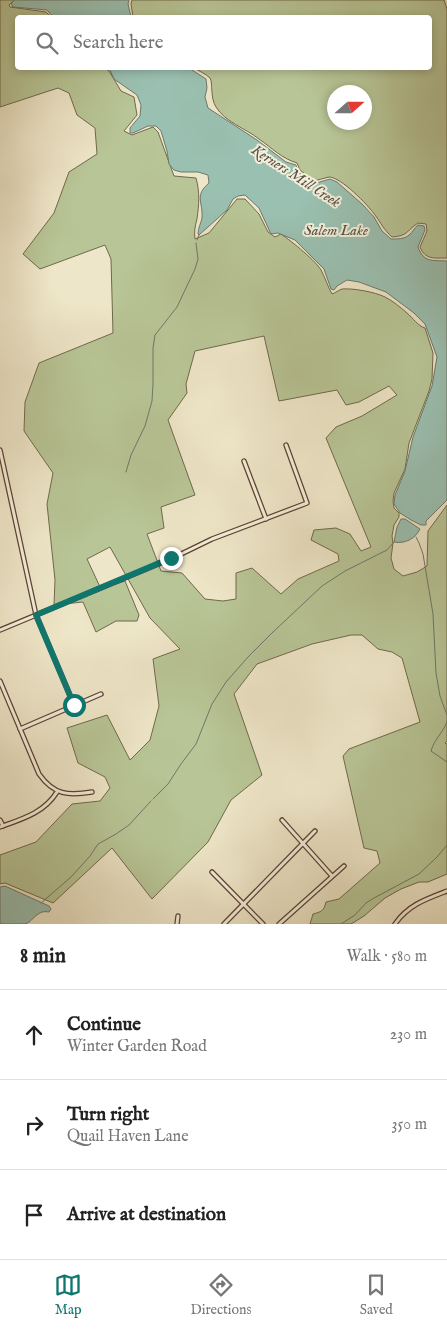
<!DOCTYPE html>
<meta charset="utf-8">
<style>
:root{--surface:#fff;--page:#f6f6f6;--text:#222;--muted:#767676;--line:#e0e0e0;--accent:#0f766e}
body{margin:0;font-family:"IM FELL English",serif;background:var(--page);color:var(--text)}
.compass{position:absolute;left:327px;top:85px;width:45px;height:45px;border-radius:50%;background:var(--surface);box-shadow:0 2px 8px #0003;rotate:69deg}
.stop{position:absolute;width:15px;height:15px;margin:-11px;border:4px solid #0f766e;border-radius:50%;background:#fff}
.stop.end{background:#0f766e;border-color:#fff;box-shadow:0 1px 5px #0008}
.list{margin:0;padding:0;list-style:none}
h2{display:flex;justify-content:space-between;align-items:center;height:65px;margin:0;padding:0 20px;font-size:21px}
h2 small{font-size:16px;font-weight:400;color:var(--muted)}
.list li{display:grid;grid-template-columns:32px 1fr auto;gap:15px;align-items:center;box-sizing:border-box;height:90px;padding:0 20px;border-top:1px solid var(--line)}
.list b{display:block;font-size:19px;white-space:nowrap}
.list p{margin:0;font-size:16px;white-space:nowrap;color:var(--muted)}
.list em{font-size:16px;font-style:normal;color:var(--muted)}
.icon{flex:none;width:28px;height:28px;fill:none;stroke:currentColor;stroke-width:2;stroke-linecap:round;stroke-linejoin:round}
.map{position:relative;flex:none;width:447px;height:924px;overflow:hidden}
.search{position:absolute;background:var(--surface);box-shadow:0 2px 8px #0003;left:15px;right:15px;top:15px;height:55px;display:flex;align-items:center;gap:12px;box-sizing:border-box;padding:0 18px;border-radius:5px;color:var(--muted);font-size:19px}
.sheet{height:335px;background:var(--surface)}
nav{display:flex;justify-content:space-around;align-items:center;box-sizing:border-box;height:70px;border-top:1px solid var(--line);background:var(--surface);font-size:14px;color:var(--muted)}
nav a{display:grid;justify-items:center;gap:2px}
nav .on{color:var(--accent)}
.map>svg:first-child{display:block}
.green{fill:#b8c596;stroke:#71684b;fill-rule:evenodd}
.water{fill:#9ac0b1;stroke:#6d786a}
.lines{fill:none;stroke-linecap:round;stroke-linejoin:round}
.stream{stroke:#6d786a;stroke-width:1}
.minor-casing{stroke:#5b4232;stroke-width:5.5}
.minor{stroke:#f4efdb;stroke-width:3}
.route{stroke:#0f766e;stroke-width:6}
.labels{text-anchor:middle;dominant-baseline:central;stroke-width:4;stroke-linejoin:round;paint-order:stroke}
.water-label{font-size:15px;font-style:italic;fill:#575347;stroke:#f4efdb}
</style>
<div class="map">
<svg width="447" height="924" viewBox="0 0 447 924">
<rect width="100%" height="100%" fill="#eee6c8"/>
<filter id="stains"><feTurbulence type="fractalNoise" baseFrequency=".004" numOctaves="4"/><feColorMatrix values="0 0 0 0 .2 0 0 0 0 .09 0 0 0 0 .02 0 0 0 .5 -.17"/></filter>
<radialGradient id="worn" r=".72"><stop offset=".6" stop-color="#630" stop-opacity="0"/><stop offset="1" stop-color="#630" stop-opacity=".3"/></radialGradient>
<g class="green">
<path d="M0 0H14L9 5 10 7 46 12 51 17 18 18V68H105L109 71 121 91 134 97 137 115 124 131 132 135 153 127 158 132 174 176 196 178C200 192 199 205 197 219 195 226 194 232 195 239L209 233 237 199H245L259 214 268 232 275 237 281 234C291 241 318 262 322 272 326 280 328 287 332 294 335 293 339 290 342 289 353 288 375 292 385 297 393 301 400 307 407 313 413 318 418 326 425 328L433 353 432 379 429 391 409 443 405 469 394 493 393 501 394 508 399 513V517L394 525 392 536 393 543 391 558 394 569 403 576 417 572 427 566 428 531 447 505V741L445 743 447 744V874L428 882H419L401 889 385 898 364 916 351 924H310L313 914C321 912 324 911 326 902L339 899 380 863 377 851 364 848 343 756 349 749 420 722 402 658 392 652 378 649 362 635H351L312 644 257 664 234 694 262 775 231 800 208 842 152 899 112 848 53 903 5 883 0 884V855L36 842 72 804 100 801 110 788 105 777 78 763 67 728 107 715 130 760 150 740 159 706 153 659 180 649 150 618 110 547 87 559 101 589 125 581 139 615 137 621H116L96 632 83 602 54 605 55 580 47 504 53 473 24 431 25 402 39 363 113 333 111 259 105 245 40 269 23 254 54 213 69 172 97 154 95 128 77 115 69 93 58 88 0 107ZM264 336 279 401 337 390 346 405 359 402 389 386 397 395 362 416 336 427 326 438 371 547 361 551 350 534 336 528 314 530 311 540 338 554 339 561 298 579 281 594 252 568 236 573V599L223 601 205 599 182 573 161 571 147 534 164 528 161 507 195 495 168 420 187 393 186 384 195 351Z"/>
<path d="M132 0H444L447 9V258C435 258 425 260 420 247L427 231 426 224 418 223C406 231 408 236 392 237 384 230 381 223 375 215 368 205 341 177 329 177 324 178 319 180 314 181L300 170 297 163C281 158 272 148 259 139 245 128 225 122 216 107 210 98 213 82 210 78 206 74 199 71 194 68H430V18L133 17 131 4ZM364 92V122H334V92Z"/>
</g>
<g class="water">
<polygon points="14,0 129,0 128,4 131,17 53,17 47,10 13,7 11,4"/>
<path d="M109 68H189L206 79 207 88 205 97 208 108 257 140 286 162 296 165 298 172 313 184 330 179 337 182 362 204 374 217 382 231 391 239C397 239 405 239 409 235 413 232 414 228 418 225L424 226 425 230 418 247C424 263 432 260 447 261V500L426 521V525H421L411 520 400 513 394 504 395 495 405 471 413 437 432 386 437 357 425 324 414 313 386 292 359 282 347 280 337 286 334 290 331 289 324 269 295 240 278 233 271 234 259 208 245 195 238 196 233 199 227 210 199 235 198 234C198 228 201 223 202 218 203 201 194 196 209 183L208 175 198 172H181L174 170 169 164 167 151 161 131 156 126H148L133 133H130V128L140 116 141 105 137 95 114 79Z"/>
<path d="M401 519H405L420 529C415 539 405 544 394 542L397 527Z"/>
<path d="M5 886 49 906 51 909 49 912C37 909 33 922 25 924 17 924 7 924 0 924V887Z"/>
</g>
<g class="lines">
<g class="stream">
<polyline points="197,240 199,235"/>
<polyline points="126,472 131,455 145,426 152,401 153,384 153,348 155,335 177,307 195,269 198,259 196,243"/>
<polyline points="416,537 419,543 423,554 433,614 436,673 440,696 447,715"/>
<path d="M447 722C442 734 435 738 431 751L447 762"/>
<polyline points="153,799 168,784 181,764 196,744 212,704 226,682 248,657 272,633 322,586 345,571 387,550 394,542"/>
<polyline points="41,903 71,877 90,856 98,844 116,834 129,825 151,801"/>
<polyline points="341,924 355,915 366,903 374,898 419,874 437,857 447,845"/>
</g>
<defs>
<g id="minor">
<polyline points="0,450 36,615 74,705"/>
<polyline points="244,461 266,519"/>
<polyline points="0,630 173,558 212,539 307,503 286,445"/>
<path d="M0 681 39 774C54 795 68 796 92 792"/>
<polyline points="20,729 101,694"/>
<polyline points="0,820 3,826"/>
<polyline points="282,820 332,876"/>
<path d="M0 827C22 819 44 813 57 792"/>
<polyline points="212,872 263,924"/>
<polyline points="177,924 178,916"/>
<polyline points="224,924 315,831"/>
<polyline points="279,924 344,866"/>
<path d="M395 924C408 905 426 899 447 891"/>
</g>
</defs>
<use href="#minor" class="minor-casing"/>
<use href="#minor" class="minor"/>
</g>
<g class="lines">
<polyline class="route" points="74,705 36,615 171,558"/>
</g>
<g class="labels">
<g class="water-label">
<text transform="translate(296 176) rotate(33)">Kerners Mill Creek</text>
<text x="336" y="230">Salem Lake</text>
</g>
</g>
<rect width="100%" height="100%" filter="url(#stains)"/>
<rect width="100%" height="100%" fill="url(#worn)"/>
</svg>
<svg class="compass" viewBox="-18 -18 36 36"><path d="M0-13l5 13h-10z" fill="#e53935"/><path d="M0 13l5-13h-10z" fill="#767676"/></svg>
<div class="stop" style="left:74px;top:705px"></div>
<div class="stop end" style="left:171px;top:558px"></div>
<div class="search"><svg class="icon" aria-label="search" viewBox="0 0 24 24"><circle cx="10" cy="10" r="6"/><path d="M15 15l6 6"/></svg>Search here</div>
</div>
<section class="sheet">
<h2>8 min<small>Walk · 580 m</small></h2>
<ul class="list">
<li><svg class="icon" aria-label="ahead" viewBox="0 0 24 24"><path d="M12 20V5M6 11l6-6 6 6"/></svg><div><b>Continue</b><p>Winter Garden Road</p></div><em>230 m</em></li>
<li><svg class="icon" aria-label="right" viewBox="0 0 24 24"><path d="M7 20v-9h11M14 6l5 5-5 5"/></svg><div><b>Turn right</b><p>Quail Haven Lane</p></div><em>350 m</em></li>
<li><svg class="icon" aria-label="arrive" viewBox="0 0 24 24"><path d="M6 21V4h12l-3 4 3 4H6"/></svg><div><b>Arrive at destination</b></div></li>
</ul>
</section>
<nav>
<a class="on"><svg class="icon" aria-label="map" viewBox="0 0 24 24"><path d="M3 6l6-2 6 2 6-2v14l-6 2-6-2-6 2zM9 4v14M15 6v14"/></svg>Map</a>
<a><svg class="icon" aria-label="directions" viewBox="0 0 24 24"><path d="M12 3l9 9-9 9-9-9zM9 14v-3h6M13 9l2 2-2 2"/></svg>Directions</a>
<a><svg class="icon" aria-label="saved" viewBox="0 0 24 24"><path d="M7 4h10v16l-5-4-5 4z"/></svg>Saved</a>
</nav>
